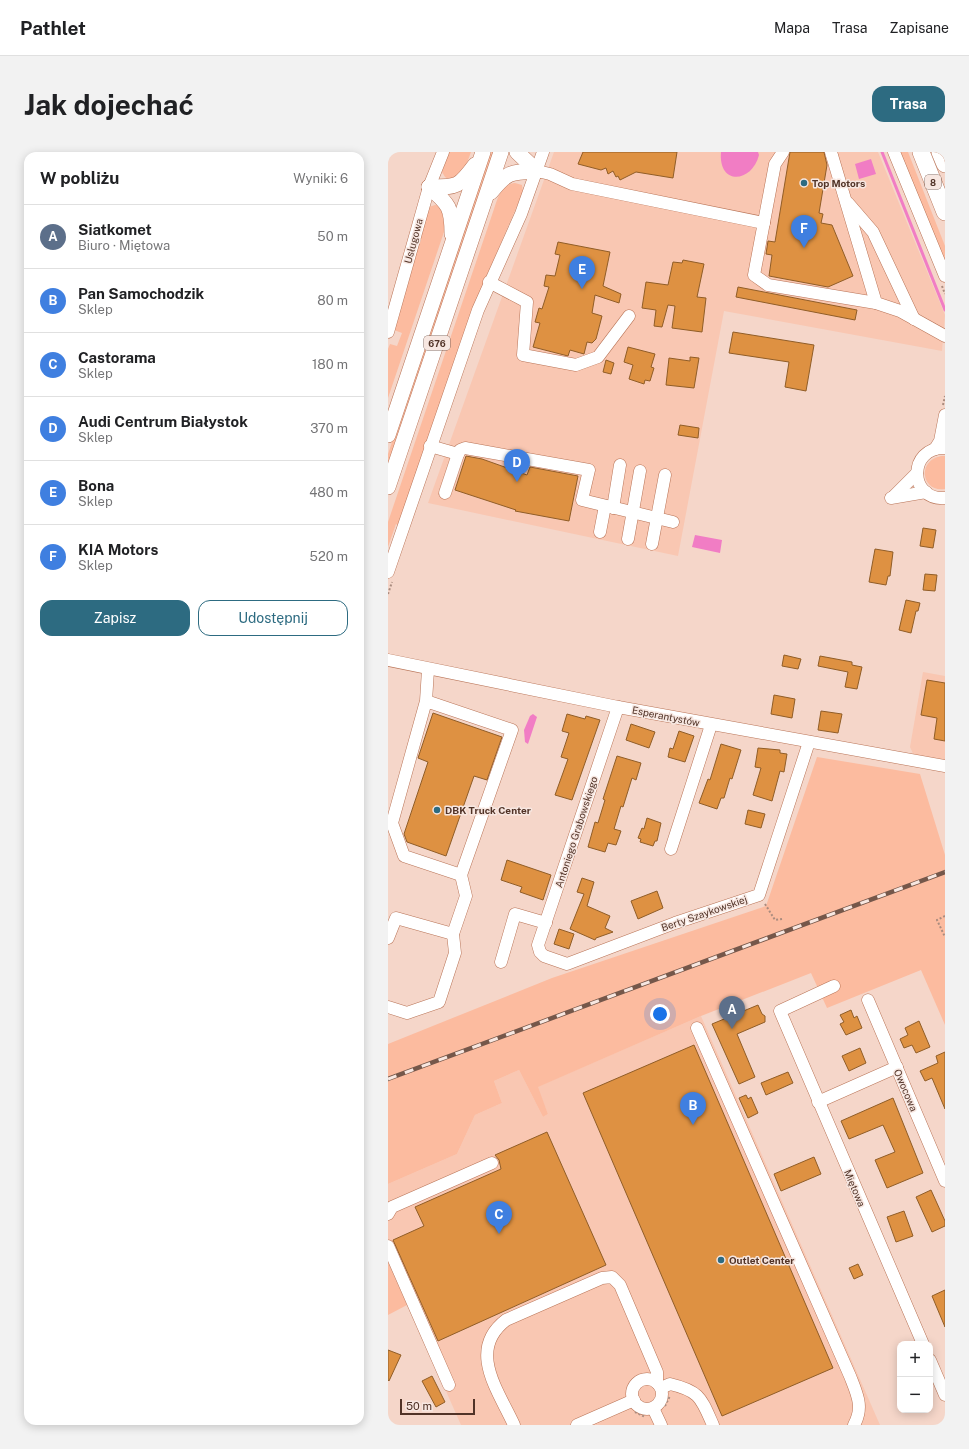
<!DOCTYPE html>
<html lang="pl">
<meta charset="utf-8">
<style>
:root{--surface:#fff;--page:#f2f2f2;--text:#202124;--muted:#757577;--line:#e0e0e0;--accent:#2d6b81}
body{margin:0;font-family:"Public Sans",sans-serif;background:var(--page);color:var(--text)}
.controls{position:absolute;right:12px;bottom:12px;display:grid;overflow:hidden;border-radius:8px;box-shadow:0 2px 10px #0003}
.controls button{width:36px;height:36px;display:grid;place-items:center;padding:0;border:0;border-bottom:1px solid var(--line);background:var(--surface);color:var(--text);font:20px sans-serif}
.scale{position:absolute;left:12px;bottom:10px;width:75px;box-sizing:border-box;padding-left:4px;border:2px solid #513327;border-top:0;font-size:11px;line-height:14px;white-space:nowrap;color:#513327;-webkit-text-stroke:3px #f7e7e1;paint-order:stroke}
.you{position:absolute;left:272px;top:862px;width:14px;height:14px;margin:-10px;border:3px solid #fff;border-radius:50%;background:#1a73e8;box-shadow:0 0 0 6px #1a73e833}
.badge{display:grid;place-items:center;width:26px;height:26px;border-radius:50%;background:var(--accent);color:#fff;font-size:13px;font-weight:700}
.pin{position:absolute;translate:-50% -33px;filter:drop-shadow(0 1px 2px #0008)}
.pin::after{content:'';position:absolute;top:21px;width:14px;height:12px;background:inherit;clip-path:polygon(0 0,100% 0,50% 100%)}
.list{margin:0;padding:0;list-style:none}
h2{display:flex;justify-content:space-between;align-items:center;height:52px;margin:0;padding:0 16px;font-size:17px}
h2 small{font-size:13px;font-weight:400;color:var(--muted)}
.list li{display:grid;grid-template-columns:26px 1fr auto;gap:12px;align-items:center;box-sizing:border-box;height:64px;padding:0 16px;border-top:1px solid var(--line)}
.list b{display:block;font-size:15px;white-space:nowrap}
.list p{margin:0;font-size:13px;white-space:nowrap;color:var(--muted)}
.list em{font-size:13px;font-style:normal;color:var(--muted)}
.actions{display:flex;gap:8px;padding:12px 16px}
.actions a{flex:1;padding:9px 0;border:1px solid var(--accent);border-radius:12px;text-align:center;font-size:14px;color:var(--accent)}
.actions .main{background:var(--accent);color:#fff}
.map{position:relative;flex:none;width:557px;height:1273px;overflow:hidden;border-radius:12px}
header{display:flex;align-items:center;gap:24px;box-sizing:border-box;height:56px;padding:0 20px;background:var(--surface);border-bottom:1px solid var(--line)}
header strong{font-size:19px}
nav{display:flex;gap:22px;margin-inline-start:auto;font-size:14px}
.intro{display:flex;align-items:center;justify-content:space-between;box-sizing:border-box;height:96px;padding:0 24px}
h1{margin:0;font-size:28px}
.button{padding:10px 18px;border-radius:12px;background:var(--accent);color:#fff;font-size:14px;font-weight:700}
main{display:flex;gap:24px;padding:0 24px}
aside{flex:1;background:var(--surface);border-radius:12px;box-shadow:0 2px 10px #0003}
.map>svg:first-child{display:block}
.built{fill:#f9c7b2}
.green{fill:#fcbb9f}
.water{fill:#f17dc4}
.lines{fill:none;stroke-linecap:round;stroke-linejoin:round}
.stream{stroke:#f17dc4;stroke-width:3}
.building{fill:#de9142;stroke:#905d27}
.minor-casing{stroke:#b97457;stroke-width:13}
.major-casing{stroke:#b97457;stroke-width:16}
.highway-casing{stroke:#b97457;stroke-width:18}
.path{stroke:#a98b7e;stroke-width:2;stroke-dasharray:2 2;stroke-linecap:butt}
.minor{stroke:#fff;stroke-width:12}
.major{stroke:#fff;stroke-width:15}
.highway{stroke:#fff;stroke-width:17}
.rail-casing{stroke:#75574a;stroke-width:4.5}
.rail{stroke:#f7e7e1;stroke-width:3;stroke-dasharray:9;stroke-linecap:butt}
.poi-dot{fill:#2d6b81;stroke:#f7e7e1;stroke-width:1.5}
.labels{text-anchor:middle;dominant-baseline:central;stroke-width:3;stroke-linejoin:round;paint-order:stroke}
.shield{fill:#f7e7e1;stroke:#83695f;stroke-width:1}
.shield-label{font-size:9px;font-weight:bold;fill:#513327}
.poi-label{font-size:10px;font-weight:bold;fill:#513327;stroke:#f7e7e1;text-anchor:start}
.street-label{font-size:10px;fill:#513327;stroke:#f7e7e1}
</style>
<header>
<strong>Pathlet</strong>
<nav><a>Mapa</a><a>Trasa</a><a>Zapisane</a></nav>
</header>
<div class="intro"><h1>Jak dojechać</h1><a class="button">Trasa</a></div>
<main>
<aside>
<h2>W pobliżu<small>Wyniki: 6</small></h2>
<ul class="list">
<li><span class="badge" style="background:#5c6f8a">A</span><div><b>Siatkomet</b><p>Biuro · Miętowa</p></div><em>50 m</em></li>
<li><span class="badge" style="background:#3f7fe0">B</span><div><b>Pan Samochodzik</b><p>Sklep</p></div><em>80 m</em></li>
<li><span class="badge" style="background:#3f7fe0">C</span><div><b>Castorama</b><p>Sklep</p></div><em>180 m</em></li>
<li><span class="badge" style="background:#3f7fe0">D</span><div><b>Audi Centrum Białystok</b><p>Sklep</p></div><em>370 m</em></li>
<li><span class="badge" style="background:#3f7fe0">E</span><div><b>Bona</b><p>Sklep</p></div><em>480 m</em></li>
<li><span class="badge" style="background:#3f7fe0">F</span><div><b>KIA Motors</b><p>Sklep</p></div><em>520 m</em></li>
</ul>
<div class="actions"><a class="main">Zapisz</a><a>Udostępnij</a></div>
</aside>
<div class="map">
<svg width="557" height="1273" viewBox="0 0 557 1273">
<rect width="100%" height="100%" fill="#f5d6c9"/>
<g class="built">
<polygon points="166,0 490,0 557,163 554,199 336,159 290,404 40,351"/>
<polygon points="535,520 557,524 557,611 527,606 522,595"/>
<polygon points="313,864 492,1273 73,1273 0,1108 0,1032 69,1002 87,963 114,951 106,929 131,918 155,965 160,962 149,935"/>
</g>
<g class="green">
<polygon points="61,0 83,0 76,19 62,28 57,25 54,20"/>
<polygon points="102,0 106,0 0,315 0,302"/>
<polygon points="512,0 520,0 557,94 557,110"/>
<path d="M127 31 134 33 135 40 87 151 10 373 8 372 0 395V370L106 57C110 45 113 33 127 31Z"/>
<polygon points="47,53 53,54 57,60 57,77 0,246 0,197 2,192 9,194 14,181 6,178 41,55"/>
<path d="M553 304H557V337C534 341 528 309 553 304Z"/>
<polygon points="429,605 532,622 557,703 557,873 533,818 439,856 423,821 313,864 150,935 160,962 155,965 131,918 106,929 114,951 87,963 69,1002 0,1032 0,892 164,826 378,754"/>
<polygon points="0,1110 19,1153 0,1163"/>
</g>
<g class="water">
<path d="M333 0H370L371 3C364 31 330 34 333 0Z"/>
<polygon points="483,7 488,22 471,27 467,12"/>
<polygon points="307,383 334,388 332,401 304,395"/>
<polygon points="145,562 149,565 140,592 137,590 136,578 142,564"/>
</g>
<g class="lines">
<polyline class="stream" points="494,0 557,158"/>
</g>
<g class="building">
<polygon points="195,0 289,0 285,26 248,20 232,28 230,24 228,25 225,19 220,22 218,16 213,18 190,12"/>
<polygon points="402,0 436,0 439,13 431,61 435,62 433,71 444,73 465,124 440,135 381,124 384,103 378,102 380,89 387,90"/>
<polygon points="170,90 222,100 215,134 233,142 231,151 207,143 204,161 214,164 208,187 204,191 199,190 196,202 182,198 180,204 145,195 152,171 147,170 151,156 154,157 161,135 156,134 158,123 167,124 172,103 167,102"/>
<polygon points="295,108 316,112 309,145 318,146 314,180 284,176 287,154 280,153 274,175 266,174 268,158 254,156 258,130 280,133 285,110 294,111"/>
<polygon points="350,135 469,158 467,168 348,145"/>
<polygon points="345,180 426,193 418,239 397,235 401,210 341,201"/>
<polygon points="240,195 267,202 263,215 266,216 262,229 257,228 256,232 241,227 245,213 236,210"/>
<polygon points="302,205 311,206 306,236 278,233 281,206 302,209"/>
<polygon points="218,208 226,211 223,222 215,220"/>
<polygon points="292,273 311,276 310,286 290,283"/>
<polygon points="78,304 94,307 139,323 142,315 190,324 181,369 127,359 128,358 67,338"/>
<polygon points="535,376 548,378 545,396 532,394"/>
<polygon points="487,397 505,400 502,424 500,424 498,433 481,430"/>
<polygon points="537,422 549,423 547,439 535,438"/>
<polygon points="518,448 532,451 530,459 528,459 523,481 511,478"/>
<polygon points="396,503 413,507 410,517 394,514"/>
<polygon points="432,504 464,510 464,513 474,515 469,537 457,535 460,520 430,514"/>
<polygon points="539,528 557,531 557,589 546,587 549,566 533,563"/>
<polygon points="386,543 407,547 404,566 383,562"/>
<polygon points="433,559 454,562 450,581 430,578"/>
<polygon points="45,561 114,585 99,628 86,624 58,704 19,690 16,682 40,610 30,606"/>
<polygon points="179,562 197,567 198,564 212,568 184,648 167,643 180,607 173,605 181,581 174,579"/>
<polygon points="243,572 267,580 261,596 238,588"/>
<polygon points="291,579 306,584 297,610 280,605 282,596 285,597"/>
<polygon points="333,592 353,598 344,627 342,626 336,646 333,646 329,657 311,651 320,627 322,628"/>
<polygon points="370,596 392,598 392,601 399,602 396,620 392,619 384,649 365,643 373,616 367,615"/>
<polygon points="229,604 253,611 248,628 244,626 235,655 233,654 226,677 233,679 228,693 220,691 217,700 200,695 207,670 210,671 217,648 215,647"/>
<polygon points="360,658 377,662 373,676 357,672"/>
<polygon points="259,666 273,671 269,689 267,689 265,694 252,690 253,687 250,686 254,676 256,677"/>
<polygon points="119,708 163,723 155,748 132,740 134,735 113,728"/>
<polygon points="194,726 206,730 199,754 222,764 217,776 225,780 208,786 207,788 182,777 196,742 189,740"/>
<polygon points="269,739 275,756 250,767 243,749"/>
<polygon points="171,777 186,782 181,797 166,792"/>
<polygon points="370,853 374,862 377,864 377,870 349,882 367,925 351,932 324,872"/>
<polygon points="463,858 466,866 469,864 474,876 458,883 452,872 456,870 452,863"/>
<polygon points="531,869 542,895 528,901 524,893 516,896 512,887 520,883 517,876"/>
<polygon points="306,893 445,1216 334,1264 195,941"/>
<polygon points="472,896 478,911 461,919 454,904"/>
<polygon points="557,900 557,957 544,926 537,929 532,919 550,911 548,904"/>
<polygon points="400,920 405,931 378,943 373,931"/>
<polygon points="358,943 360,947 363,945 370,961 360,966 351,946"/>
<polygon points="505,946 535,1021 499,1036 487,1008 507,1000 495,973 461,987 453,969"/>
<polygon points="159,980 218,1113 50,1189 5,1088 36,1074 27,1055 113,1017 111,1008 107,1003"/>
<polygon points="426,1005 433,1022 393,1039 386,1022"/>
<polygon points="543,1038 557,1069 557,1074 544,1080 528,1045"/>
<polygon points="516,1059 525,1084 508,1090 499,1065"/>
<polygon points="470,1112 475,1123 466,1127 461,1116"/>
<polygon points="557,1138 557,1175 544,1144"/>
<polygon points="0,1198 13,1203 1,1229 0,1228"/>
<polygon points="44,1224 57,1250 48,1255 34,1229"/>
</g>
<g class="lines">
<defs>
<g id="minor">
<polyline points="395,0 387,12 366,123 380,133 488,151 512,159 557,184"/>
<polyline points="443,0 488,151"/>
<polyline points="506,0 557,124"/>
<polyline points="149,19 162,22 184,32 376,71"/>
<polyline points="460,51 485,80 526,167"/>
<polyline points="101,130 139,150 135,203 188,213 210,205 241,164"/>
<polyline points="0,180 41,35 55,0"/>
<polyline points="42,294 70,302 72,298 77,296 201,318 194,348 285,370"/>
<path d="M557 296C519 295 521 349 557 346"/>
<polyline points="547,297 552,289 557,263"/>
<polyline points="57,341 70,302"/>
<polyline points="505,345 529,321"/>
<polyline points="503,346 538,340"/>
<polyline points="225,356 232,313"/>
<polyline points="212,380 217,354"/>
<polyline points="240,387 252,319"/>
<polyline points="264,392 277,323"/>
<polyline points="0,420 90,158 133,62 155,0"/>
<polyline points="0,508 230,555 557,614"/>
<polyline points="38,549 124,578 73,723 16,704 4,671 38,549 40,518"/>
<polyline points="230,555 150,793 152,800 156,804 179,812 287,771 371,743 421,590"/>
<polyline points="283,697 323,573"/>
<polyline points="0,786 8,766 65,782"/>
<polyline points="113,810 127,762 158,771"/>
<polyline points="446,834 392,859 535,1192"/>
<polyline points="480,848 557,1029"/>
<polyline points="0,855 19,861 51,850 67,801 65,782 78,744 73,723"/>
<path d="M309 876 462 1224C469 1242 476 1255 466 1273"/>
<polyline points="430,950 509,915"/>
<polyline points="0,1062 4,1055 104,1011"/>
<polyline points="0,1094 61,1233"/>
<polyline points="542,1208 557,1243"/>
<circle cx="259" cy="1242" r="15"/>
<path d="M273 1236 282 1232C312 1239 313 1246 325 1273"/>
<polyline points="265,1256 273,1273"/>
<path d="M126 1273C110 1238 79 1198 118 1168L214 1126 224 1125 232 1133 269 1220V1231"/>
<polyline points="189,1273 246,1248"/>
</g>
<g id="major">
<polyline points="129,0 149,19"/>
<path d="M41 35C61 52 64 56 64 82"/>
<path d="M41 35C69 35 70 36 87 13"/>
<path d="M103 40C120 19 123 20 149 19"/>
<polyline points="0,283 95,0"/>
<polyline points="0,335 113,0"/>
</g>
<g id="highway">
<polyline points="533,0 557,60"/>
<polyline points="552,0 557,12"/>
</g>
</defs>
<use href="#minor" class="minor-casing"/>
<use href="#major" class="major-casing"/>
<use href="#highway" class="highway-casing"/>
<g class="path">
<polyline points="554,134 557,142"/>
<polyline points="555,253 557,244"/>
<polyline points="0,442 4,430"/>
<polyline points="377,752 387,768 394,767"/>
<polyline points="557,764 549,768 557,785"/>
<polyline points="277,1254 282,1244"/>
<polyline points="247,1260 257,1265"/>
</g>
<use href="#minor" class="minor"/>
<use href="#major" class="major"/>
<use href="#highway" class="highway"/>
<defs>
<polyline id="rail" points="0,927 557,720"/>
</defs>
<use href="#rail" class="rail-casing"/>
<use href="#rail" class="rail"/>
</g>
<g class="poi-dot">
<circle cx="416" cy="31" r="4"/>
<circle cx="49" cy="658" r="4"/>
<circle cx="333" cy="1108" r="4"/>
</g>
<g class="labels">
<g class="shield">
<rect x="537" y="23" width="16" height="14" rx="3"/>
<rect x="36" y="184" width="26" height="14" rx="3"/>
</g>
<g class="shield-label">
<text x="545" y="30">8</text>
<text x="49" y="191">676</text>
</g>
<g class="poi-label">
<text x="424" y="31">Top Motors</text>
<text x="57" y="658">DBK Truck Center</text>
<text x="341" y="1108">Outlet Center</text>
</g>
<g class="street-label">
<text transform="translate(25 89) rotate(-75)">Usługowa</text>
<text transform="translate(278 564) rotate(11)">Esperantystów</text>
<text transform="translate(188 680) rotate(-72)">Antoniego Grabowskiego</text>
<text transform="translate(316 761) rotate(-19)">Berty Szaykowskiej</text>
<text transform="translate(518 938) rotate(67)">Owocowa</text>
<text transform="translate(467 1036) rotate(67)">Miętowa</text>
</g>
</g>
</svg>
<div class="controls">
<button>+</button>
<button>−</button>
</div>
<div class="scale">50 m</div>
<div class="you"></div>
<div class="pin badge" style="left:344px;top:877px;background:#5c6f8a">A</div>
<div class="pin badge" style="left:305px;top:973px;background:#3f7fe0">B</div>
<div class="pin badge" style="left:111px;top:1082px;background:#3f7fe0">C</div>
<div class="pin badge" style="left:129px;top:330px;background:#3f7fe0">D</div>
<div class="pin badge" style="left:194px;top:137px;background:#3f7fe0">E</div>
<div class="pin badge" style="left:416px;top:96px;background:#3f7fe0">F</div>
</div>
</main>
